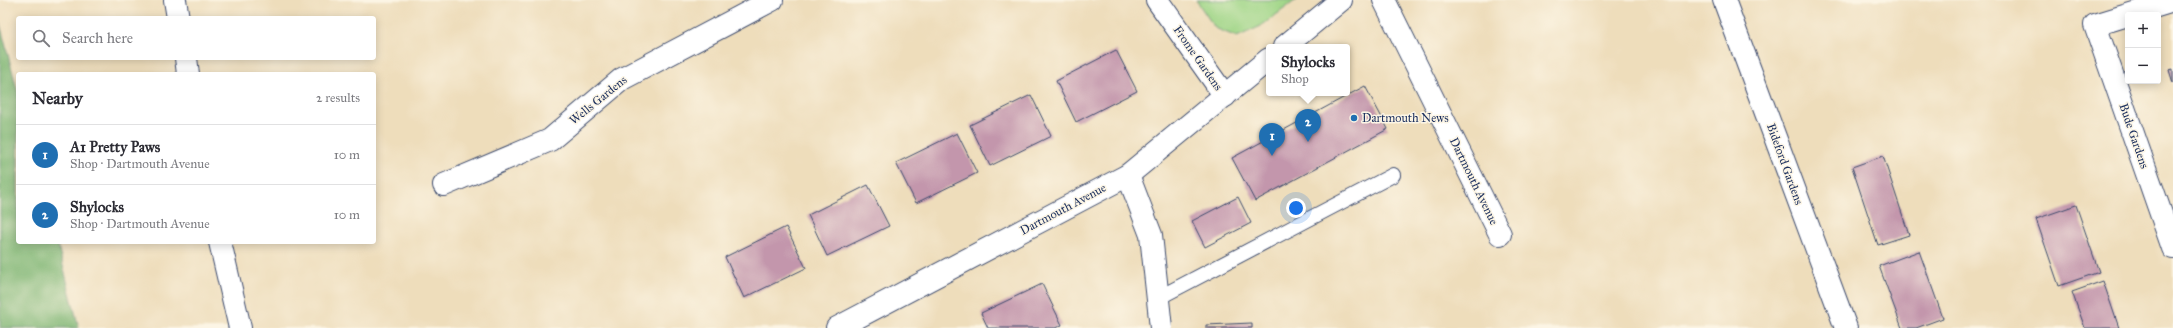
<!DOCTYPE html>
<meta charset="utf-8">
<style>
:root{--surface:#fff;--page:#f7f7f7;--text:#2b2b33;--muted:#7c7c81;--line:#e1e1e2;--accent:#1f6fb2}
body{margin:0;font-family:"IM FELL Great Primer",serif;background:var(--page);color:var(--text)}
.controls{position:absolute;right:12px;top:12px;display:grid;overflow:hidden;border-radius:4px;box-shadow:0 2px 10px #0003}
.controls button{width:36px;height:36px;display:grid;place-items:center;padding:0;border:0;border-bottom:1px solid var(--line);background:var(--surface);color:var(--text);font:20px sans-serif}
.you{position:absolute;left:1296px;top:208px;width:14px;height:14px;margin:-10px;border:3px solid #fff;border-radius:50%;background:#1a73e8;box-shadow:0 0 0 6px #1a73e833}
.badge{display:grid;place-items:center;width:26px;height:26px;border-radius:50%;background:var(--accent);color:#fff;font-size:13px;font-weight:700}
.pin{position:absolute;translate:-50% -33px;filter:drop-shadow(0 1px 2px #0008)}
.pin::after{content:'';position:absolute;top:21px;width:14px;height:12px;background:inherit;clip-path:polygon(0 0,100% 0,50% 100%)}
.popup{position:absolute;left:1266px;top:44px;width:84px;height:52px;box-sizing:border-box;display:grid;place-content:center;border-radius:4px;background:var(--surface);filter:drop-shadow(0 1px 3px #0005);font-size:13px;white-space:nowrap;color:var(--muted)}
.popup b{font-size:15px;color:var(--text)}
.popup::after{content:'';position:absolute;left:50%;top:100%;margin-left:-8px;border:8px solid transparent;border-top-color:var(--surface)}
.list{margin:0;padding:0;list-style:none}
h2{display:flex;justify-content:space-between;align-items:center;height:52px;margin:0;padding:0 16px;font-size:17px}
h2 small{font-size:13px;font-weight:400;color:var(--muted)}
.list li{display:grid;grid-template-columns:26px 1fr auto;gap:12px;align-items:center;box-sizing:border-box;height:60px;padding:0 16px;border-top:1px solid var(--line)}
.list b{display:block;font-size:15px;white-space:nowrap}
.list p{margin:0;font-size:13px;white-space:nowrap;color:var(--muted)}
.list em{font-size:13px;font-style:normal;color:var(--muted)}
.icon{flex:none;width:22px;height:22px;fill:none;stroke:currentColor;stroke-width:2;stroke-linecap:round;stroke-linejoin:round}
.map{position:relative;flex:none;width:2173px;height:328px;overflow:hidden}
.search{position:absolute;background:var(--surface);box-shadow:0 2px 10px #0003;left:16px;top:16px;width:360px;height:44px;display:flex;align-items:center;gap:10px;box-sizing:border-box;padding:0 14px;border-radius:4px;color:var(--muted);font-size:15px}
.panel{position:absolute;background:var(--surface);box-shadow:0 2px 10px #0003;left:16px;top:72px;width:360px;height:172px;border-radius:4px}
.map>svg:first-child{display:block}
.green{fill:#9fd586;stroke:#5d8272}
.forest{fill:#7fb673;stroke:#4d7268}
.building{fill:#c396ac}
.lines{fill:none;stroke-linecap:round;stroke-linejoin:round}
.lane-casing{stroke:#3b496c;stroke-width:16}
.street-casing{stroke:#3b496c;stroke-width:24}
.lane{stroke:#fff;stroke-width:14}
.street{stroke:#fff;stroke-width:22}
.poi-dot{fill:#1f6fb2;stroke:#fcf5e5;stroke-width:1.5}
.labels{text-anchor:middle;dominant-baseline:central;stroke-width:3;stroke-linejoin:round;paint-order:stroke}
.street-label{font-size:12px;fill:#1b2f5e;stroke:#fcf5e5}
.poi-label{font-size:12px;fill:#1b2f5e;stroke:#fcf5e5;text-anchor:start}
</style>
<div class="map">
<svg width="2173" height="328" viewBox="0 0 2173 328">
<rect width="100%" height="100%" fill="#fcf5e5"/>
<filter id="ink" filterUnits="userSpaceOnUse"><feTurbulence type="fractalNoise" baseFrequency=".025" numOctaves="2"/><feDisplacementMap in="SourceGraphic" scale="8" xChannelSelector="R" yChannelSelector="G"/><feConvolveMatrix kernelMatrix="1 2 1 2 8 2 1 2 1" color-interpolation-filters="sRGB"/></filter>
<filter id="wash" filterUnits="userSpaceOnUse"><feTurbulence type="fractalNoise" baseFrequency=".012" numOctaves="4" result="noise"/><feDisplacementMap in="SourceGraphic" scale="16" xChannelSelector="R" yChannelSelector="G"/><feGaussianBlur stdDeviation="0.9" result="paint"/><feColorMatrix in="noise" values="0 0 0 0 0 0 0 0 0 0 0 0 0 0 0 0 0 1.4 0 .05"/><feComposite in="paint" operator="in"/></filter>
<g filter="url(#wash)">
<rect width="100%" height="100%" fill="#edb"/>
<polygon class="green" points="1196,0 1296,0 1261,26 1237,37 1215,28"/>
<polygon class="forest" points="0,24 18,93 18,242 57,242 79,328 0,328"/>
<g id="blocks">
<g class="building">
<polygon points="1116,50 1137,91 1076,122 1056,81"/>
<polygon points="2173,69 2173,83 2169,70"/>
<polygon points="1365,86 1388,129 1255,201 1232,158"/>
<polygon points="1031,95 1051,136 990,166 970,125"/>
<polygon points="957,133 977,173 916,203 896,163"/>
<polygon points="1883,156 1909,235 1878,245 1852,167"/>
<polygon points="868,185 889,226 827,256 808,215"/>
<polygon points="1238,197 1251,223 1205,247 1192,221"/>
<polygon points="2076,205 2099,272 2059,286 2036,219"/>
<polygon points="786,227 806,268 744,298 725,257"/>
<polygon points="1919,251 1943,318 1916,328 1902,328 1879,266"/>
<polygon points="2103,281 2119,328 2085,328 2072,292"/>
<polygon points="1042,284 1062,325 1055,328 988,328 981,313"/>
<polygon points="1252,323 1252,328 1206,328 1206,325"/>
</g>
</g>
</g>
<g filter="url(#ink)">
<use href="#blocks" fill-opacity="0" stroke="#3b496c" stroke-width="1"/>
<g class="lines">
<defs>
<polyline id="lane" points="1158,298 1393,175"/>
<g id="street">
<polyline points="175,0 178,18"/>
<polyline points="1157,0 1225,96"/>
<polyline points="1384,0 1500,234"/>
<polyline points="1724,0 1846,328"/>
<polyline points="2173,1 2095,25 2173,248"/>
<polyline points="1284,47 1341,0"/>
<polyline points="186,58 188,74"/>
<polyline points="1128,175 1151,235 1161,328"/>
<polyline points="444,185 550,140 622,79 772,0"/>
<polyline points="220,242 240,328"/>
<polyline points="837,328 1128,175 1269,59"/>
</g>
</defs>
<use href="#lane" class="lane-casing"/>
<use href="#street" class="street-casing"/>
<use href="#lane" class="lane"/>
<use href="#street" class="street"/>
</g>
</g>
<circle class="poi-dot" cx="1354" cy="118" r="4"/>
<g class="labels">
<g class="street-label">
<text transform="translate(1198 58) rotate(55)">Frome Gardens</text>
<text transform="translate(598 100) rotate(-39)">Wells Gardens</text>
<text transform="translate(2134 136) rotate(71)">Bude Gardens</text>
<text transform="translate(1785 164) rotate(70)">Bideford Gardens</text>
<text transform="translate(1474 181) rotate(64)">Dartmouth Avenue</text>
<text transform="translate(1063 209) rotate(-28)">Dartmouth Avenue</text>
</g>
<g class="poi-label">
<text x="1362" y="118">Dartmouth News</text>
</g>
</g>
</svg>
<div class="controls">
<button>+</button>
<button>−</button>
</div>
<div class="you"></div>
<div class="pin badge" style="left:1272px;top:156px">1</div>
<div class="pin badge" style="left:1308px;top:142px">2</div>
<div class="popup"><b>Shylocks</b>Shop</div>
<div class="search"><svg class="icon" aria-label="search" viewBox="0 0 24 24"><circle cx="10" cy="10" r="6"/><path d="M15 15l6 6"/></svg>Search here</div>
<section class="panel">
<h2>Nearby<small>2 results</small></h2>
<ul class="list">
<li><span class="badge">1</span><div><b>A1 Pretty Paws</b><p>Shop · Dartmouth Avenue</p></div><em>10 m</em></li>
<li><span class="badge">2</span><div><b>Shylocks</b><p>Shop · Dartmouth Avenue</p></div><em>10 m</em></li>
</ul>
</section>
</div>
